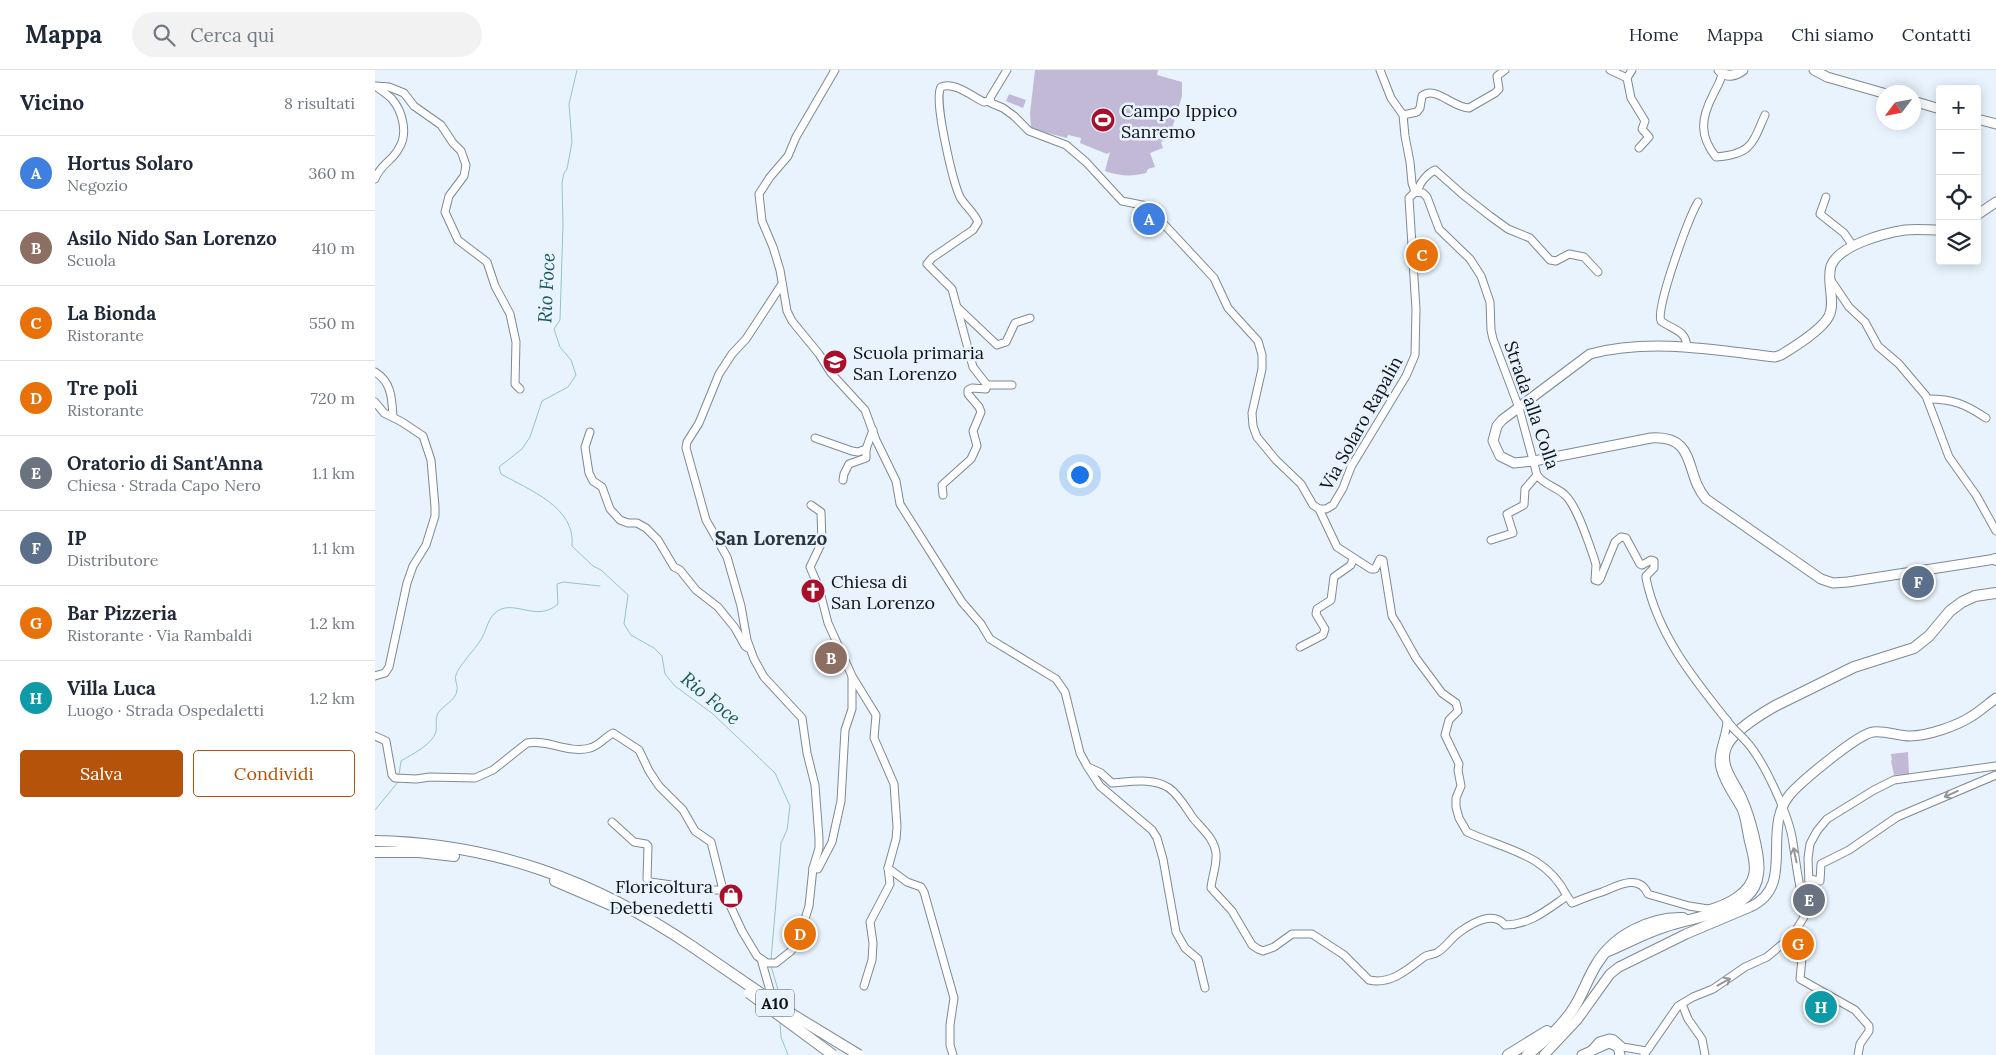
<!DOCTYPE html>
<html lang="it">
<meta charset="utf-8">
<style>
:root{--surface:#fff;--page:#f2f2f3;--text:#1f2937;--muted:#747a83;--line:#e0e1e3;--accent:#b45309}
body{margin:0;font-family:Lora,serif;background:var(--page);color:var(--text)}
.controls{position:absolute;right:15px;top:15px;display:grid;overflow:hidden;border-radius:5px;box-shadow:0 2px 12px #0003}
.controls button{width:45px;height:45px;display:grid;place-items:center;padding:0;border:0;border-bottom:1px solid var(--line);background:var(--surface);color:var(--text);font:25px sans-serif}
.compass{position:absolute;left:1501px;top:15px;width:45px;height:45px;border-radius:50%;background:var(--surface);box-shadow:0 2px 12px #0003;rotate:238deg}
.you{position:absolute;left:704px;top:404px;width:18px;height:18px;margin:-12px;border:4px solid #fff;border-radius:50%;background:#1a73e8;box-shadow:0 0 0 8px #1a73e833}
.badge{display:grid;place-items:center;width:32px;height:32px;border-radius:50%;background:var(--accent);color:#fff;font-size:16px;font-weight:700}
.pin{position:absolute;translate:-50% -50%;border:2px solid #fff;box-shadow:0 1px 5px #0006}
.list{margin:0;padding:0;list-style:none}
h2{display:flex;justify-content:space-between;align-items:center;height:65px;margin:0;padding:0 20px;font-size:21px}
h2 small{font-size:16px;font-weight:400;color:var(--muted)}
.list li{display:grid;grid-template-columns:32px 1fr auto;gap:15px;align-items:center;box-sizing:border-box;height:75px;padding:0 20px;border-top:1px solid var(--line)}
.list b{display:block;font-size:19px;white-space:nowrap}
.list p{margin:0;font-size:16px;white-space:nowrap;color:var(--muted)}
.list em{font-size:16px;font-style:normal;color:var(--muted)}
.actions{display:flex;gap:10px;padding:15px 20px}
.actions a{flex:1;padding:11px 0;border:1px solid var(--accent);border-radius:5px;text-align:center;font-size:18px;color:var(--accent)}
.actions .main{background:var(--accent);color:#fff}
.icon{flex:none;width:28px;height:28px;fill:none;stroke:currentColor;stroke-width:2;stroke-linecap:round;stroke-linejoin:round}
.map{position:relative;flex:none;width:1621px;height:985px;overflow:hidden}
header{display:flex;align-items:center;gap:30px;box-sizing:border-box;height:70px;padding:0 25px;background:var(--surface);border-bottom:1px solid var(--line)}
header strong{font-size:24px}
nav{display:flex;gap:28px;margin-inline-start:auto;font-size:18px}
.search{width:350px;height:45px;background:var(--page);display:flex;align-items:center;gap:12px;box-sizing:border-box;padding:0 18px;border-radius:28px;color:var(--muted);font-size:19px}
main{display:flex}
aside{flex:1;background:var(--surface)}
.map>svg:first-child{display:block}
.green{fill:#c2b9d6}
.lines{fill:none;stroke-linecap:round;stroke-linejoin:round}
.stream{stroke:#95c6c3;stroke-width:1}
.minor-casing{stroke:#7f8993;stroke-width:9}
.major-casing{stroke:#7f8993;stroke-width:11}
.highway-casing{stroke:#7f8993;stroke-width:12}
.minor{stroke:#fff;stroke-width:7}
.major{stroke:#fff;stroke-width:9}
.highway{stroke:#fff;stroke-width:10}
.minor-bridge-casing{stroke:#7f8993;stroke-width:9;stroke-linecap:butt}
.highway-bridge-casing{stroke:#7f8993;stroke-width:12;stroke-linecap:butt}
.minor-bridge{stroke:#fff;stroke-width:7}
.highway-bridge{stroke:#fff;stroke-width:10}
.oneway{stroke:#939597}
.labels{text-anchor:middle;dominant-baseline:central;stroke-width:5;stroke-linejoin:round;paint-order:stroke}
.shield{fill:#e8f3fd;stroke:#51575c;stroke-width:1}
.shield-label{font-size:16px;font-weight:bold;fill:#101417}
.poi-label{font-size:18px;fill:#101417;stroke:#e8f3fd;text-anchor:start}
.street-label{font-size:18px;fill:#101417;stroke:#e8f3fd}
.water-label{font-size:19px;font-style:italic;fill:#145956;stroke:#e8f3fd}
.neighbourhood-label{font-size:19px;font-weight:bold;fill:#2c353d;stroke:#e8f3fd}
</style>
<header>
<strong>Mappa</strong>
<div class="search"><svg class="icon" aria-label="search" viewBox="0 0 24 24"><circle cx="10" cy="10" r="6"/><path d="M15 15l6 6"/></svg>Cerca qui</div>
<nav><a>Home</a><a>Mappa</a><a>Chi siamo</a><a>Contatti</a></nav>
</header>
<main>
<aside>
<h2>Vicino<small>8 risultati</small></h2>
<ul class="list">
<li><span class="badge" style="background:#3f7fe0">A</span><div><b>Hortus Solaro</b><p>Negozio</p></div><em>360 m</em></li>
<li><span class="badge" style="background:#8d6e63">B</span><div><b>Asilo Nido San Lorenzo</b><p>Scuola</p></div><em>410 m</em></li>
<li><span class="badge" style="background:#e8710a">C</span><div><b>La Bionda</b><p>Ristorante</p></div><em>550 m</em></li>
<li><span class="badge" style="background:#e8710a">D</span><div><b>Tre poli</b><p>Ristorante</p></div><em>720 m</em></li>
<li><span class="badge" style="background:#6b7280">E</span><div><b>Oratorio di Sant'Anna</b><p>Chiesa · Strada Capo Nero</p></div><em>1.1 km</em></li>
<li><span class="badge" style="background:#5c6f8a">F</span><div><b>IP</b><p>Distributore</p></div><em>1.1 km</em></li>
<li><span class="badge" style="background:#e8710a">G</span><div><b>Bar Pizzeria</b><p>Ristorante · Via Rambaldi</p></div><em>1.2 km</em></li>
<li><span class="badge" style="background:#0f9aa8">H</span><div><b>Villa Luca</b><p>Luogo · Strada Ospedaletti</p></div><em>1.2 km</em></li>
</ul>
<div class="actions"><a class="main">Salva</a><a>Condividi</a></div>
</aside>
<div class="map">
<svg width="1621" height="985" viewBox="0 0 1621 985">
<rect width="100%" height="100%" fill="#e8f3fd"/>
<g class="green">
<path d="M660 0H783L782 5 807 12V26L794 68 786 72 788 78 775 83 780 97 773 99 771 103C757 107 744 106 730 101L735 82 732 84 705 73 706 68 693 65 692 68 656 59 655 43Z"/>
<polygon points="634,24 651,30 648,38 631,31"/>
<polygon points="1533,682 1534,704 1519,705 1516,691 1517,690 1516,684"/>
</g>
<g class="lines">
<g class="stream">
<path d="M202 0 194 34 197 72 192 99 189 103 187 113 188 154 185 250 179 259 185 277 196 290 201 305 193 317 167 331 155 367 147 379 124 397 126 404C154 420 201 437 197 476L218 496 226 500 253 525 249 554 256 565 279 578 287 586 290 604 300 616 338 644 400 703 415 736 412 760 406 773 396 890"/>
<path d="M24 705 26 691C37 684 57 675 61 662 62 656 60 649 63 643 68 635 81 631 82 620 83 615 79 609 81 605 83 597 100 579 105 571 111 563 112 551 119 544 136 526 161 554 183 534L182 514 188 512 225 516"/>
<polyline points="0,740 23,712"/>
<polyline points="396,896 406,930"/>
<polyline points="405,952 406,967 413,985"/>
</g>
<defs>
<g id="minor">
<polyline points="460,0 421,67 413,86 395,107 384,124 387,151 398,177 405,200 412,241 417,251 444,284 456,303 490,340 501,370 521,411 525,434 587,532 606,554 615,569 681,609 690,622 705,683 712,696 725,716 777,760 782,768 788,789 801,862 810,878 823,889 830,918"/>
<polyline points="632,0 615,28 616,33 628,38 639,46 654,61 691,75 711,92 747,131 772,136 839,208 853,238 883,271 887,285 887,299 877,343 878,356 882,367 901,390 926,414 938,435 944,439 951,439 958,435 968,418 976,397 1031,306 1040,285 1041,239 1034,128 1040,122"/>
<polyline points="1005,0 1016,28 1028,45 1030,66 1035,92 1037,113 1040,122"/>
<polyline points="1235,0 1252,8"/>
<polyline points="1257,0 1252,8 1256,28 1270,51 1267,59 1274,67 1264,78"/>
<path d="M1347 3C1346 12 1342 16 1338 25 1326 48 1324 66 1341 87 1377 84 1377 74 1390 45"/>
<polyline points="1,16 14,17 29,23 39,36 66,55 78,73 86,81 91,95 89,106 74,126 70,142 83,170 112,192 120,216 135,244 141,272 140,314 145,319"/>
<path d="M1028 45 1042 42 1045 38 1047 26C1060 15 1078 38 1094 38L1120 23 1124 19 1122 6 1130 0"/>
<path d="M0 109C6 93 17 92 24 78 33 64 28 42 17 29 13 25 7 21 2 17"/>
<path d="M1043 121C1044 113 1053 103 1060 100L1087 124 1115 146 1133 159 1155 168 1175 190 1181 191 1194 184 1209 187 1223 202"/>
<path d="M1040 122 1048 123 1052 127 1064 159 1095 189 1106 206 1115 232 1116 260 1118 269 1144 338 1162 405C1169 415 1182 417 1190 425 1202 436 1213 471 1219 488L1221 495 1220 510 1223 511 1225 509 1240 472 1246 467 1251 468 1265 494 1267 495 1276 490 1279 491V498L1271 506V508C1283 567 1322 613 1358 658"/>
<polyline points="1451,127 1445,144 1469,163 1478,176"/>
<polyline points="1455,209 1474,237 1490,252 1503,276 1524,294 1551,326 1574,387 1601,425 1621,461"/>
<polyline points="582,237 622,275 631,272 640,253 655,248"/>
<path d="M1312 277C1311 260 1298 260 1286 251 1280 239 1314 147 1323 132"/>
<path d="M0 302C17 312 17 330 18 347"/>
<polyline points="612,315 637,315"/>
<path d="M1553 329C1578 329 1590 334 1611 348"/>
<polyline points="0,332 9,343 27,352 48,366 56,390 60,437 60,446 51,475 38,496 32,513 14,597 10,603 0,606"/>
<polyline points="215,362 210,377 214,403 218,411 227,417 235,439 245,450 253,453 262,453 271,458 283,470 299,497 305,500 321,520 343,537 360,558 370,576 373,578"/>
<polyline points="440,368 477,381 483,382 491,379"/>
<polyline points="468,410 469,404 474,394 491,388 491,379 498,360"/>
<path d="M568 425 567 415 596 389 602 376 598 361 606 342 604 337 593 324V320L597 318 611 319 612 315 598 297 577 219 552 194 557 188 598 160 603 152C599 142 590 136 585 127 578 112 558 29 566 17 579 11 598 27 609 32L615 31"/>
<polyline points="436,435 446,442 447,472 435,497 444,518 453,553 477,606 477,639 470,660 466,731 457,772 443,799 438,798"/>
<path d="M944 439 962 477 996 499H1000L1005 489 1008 490 1017 546 1022 554 1041 588 1067 623 1081 633 1083 641 1074 650 1070 665 1084 694 1083 700 1086 716 1081 728V737L1084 748 1092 762C1132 780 1171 784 1192 826"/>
<polyline points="1116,470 1138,463 1132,444 1149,435 1150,419 1162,405"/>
<polyline points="925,577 948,565 950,559 941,544 942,539 956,530 959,507 976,495 978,488"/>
<polyline points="477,606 501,645 499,668 519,714 522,757 521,769 513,798 515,814 495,852 498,873 497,890 489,916"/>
<path d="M0 666 11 671 17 705 20 708 41 709 55 707 100 708 118 700 152 673C173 669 193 684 215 678 224 676 230 667 238 663L264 680 274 701 284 716 308 740 320 761 336 772 348 820 367 861 382 886 392 893H401L416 881 423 872 434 836 438 798 444 778V768L440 715 432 683 427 648 389 607 379 589 372 570 366 536 352 487 331 450 311 378 312 372 324 353 344 304 357 284 371 269 407 214"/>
<path d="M1369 669C1388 688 1415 747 1418 773 1421 792 1423 812 1428 830"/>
<path d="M713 697 726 703 737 713C753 712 779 707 794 718 804 725 811 738 818 748 827 759 839 768 841 783 842 796 837 806 836 818L857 841 877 875 883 879 888 881 899 877 917 864H937L969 885 994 910C1016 915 1033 899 1049 887 1053 884 1059 885 1063 882 1072 876 1077 867 1086 861 1099 852 1118 841 1130 855 1155 855 1173 839 1192 826L1197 833C1207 829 1217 825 1227 822 1242 816 1264 803 1273 824L1276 825 1314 836 1333 839 1336 841"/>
<polyline points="237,752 259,772 271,774 273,776 272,809 275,812 333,820 348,820"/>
<polyline points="513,798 532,812 546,817 549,822 579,928 575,955 575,975 578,985"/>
<polyline points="1434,809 1445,811 1446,794 1474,780 1522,747 1621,705"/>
<path d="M1333 839C1351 834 1375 823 1378 803 1380 792 1375 779 1373 769 1371 760 1370 748 1366 739 1359 726 1349 714 1345 698 1341 683 1352 666 1352 650"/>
<polyline points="1415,870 1417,875 1424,884"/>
<polyline points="1427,888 1425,909 1480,940 1494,956 1494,961 1485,974 1483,985"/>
<polyline points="386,889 396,924 401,930"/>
<polyline points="1307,934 1313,949 1327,969 1330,985"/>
<polyline points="1216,980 1224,971 1234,968 1239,969 1248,977 1271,981"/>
<polyline points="1269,985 1303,936 1318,927 1338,919 1370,897 1392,887 1411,871 1415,870 1429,847 1429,833 1434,813 1433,788 1435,774 1442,761 1452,749 1499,720 1519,710 1621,696"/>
</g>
<g id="major">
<path d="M1344 0C1351 8 1360 6 1368 0"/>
<polyline points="1439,0 1452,7 1508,23"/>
<polyline points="1538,31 1565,39"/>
<polyline points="1602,49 1621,54"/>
<polyline points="1602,145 1621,132"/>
<path d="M1565 160C1553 160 1541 159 1530 160 1510 163 1464 175 1456 196 1451 212 1461 231 1454 246 1447 260 1419 277 1406 285L1400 287C1339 280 1276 268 1215 284L1127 350 1122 356 1118 371 1125 386 1139 393 1159 391 1276 368C1323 365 1309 404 1331 429L1446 509 1458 513 1473 512 1621 489"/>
<path d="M1169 985 1202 950 1235 904 1244 897 1311 864 1375 837C1424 815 1382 756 1419 720 1431 708 1483 664 1498 662 1508 660 1524 666 1535 666 1552 666 1582 656 1597 646 1605 641 1613 634 1621 628"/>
<polyline points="1207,985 1234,973 1243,977 1245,985"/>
</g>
<g id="highway">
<polyline points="1620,489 1621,490"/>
<path d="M0 771C118 773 221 811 318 877"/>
<polyline points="0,782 44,782 79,786"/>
<polyline points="180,811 236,835"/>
<path d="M1233 881C1252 873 1270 863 1289 857 1315 848 1350 845 1371 827 1378 821 1382 813 1383 804 1386 788 1374 745 1367 730 1360 713 1343 696 1351 677 1358 661 1386 644 1400 636L1479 597 1539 578 1554 566 1575 541 1587 532 1600 526 1621 523"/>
<polyline points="1133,985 1172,961"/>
<path d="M1152 985C1170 971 1188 956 1200 936 1208 923 1213 908 1221 895 1238 866 1274 847 1308 848"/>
</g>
</defs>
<use href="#minor" class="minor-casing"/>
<use href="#major" class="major-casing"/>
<use href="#highway" class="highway-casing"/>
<use href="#minor" class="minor"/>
<use href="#major" class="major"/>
<use href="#highway" class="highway"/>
<defs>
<polyline id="minor-bridge" points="1358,658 1369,669"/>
<g id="highway-bridge">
<polyline points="318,877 410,940 484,985"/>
<polyline points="374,923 458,985"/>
</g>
</defs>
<use href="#minor-bridge" class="minor-bridge-casing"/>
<use href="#highway-bridge" class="highway-bridge-casing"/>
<use href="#minor-bridge" class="minor-bridge"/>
<use href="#highway-bridge" class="highway-bridge"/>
</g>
<defs><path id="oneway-shaft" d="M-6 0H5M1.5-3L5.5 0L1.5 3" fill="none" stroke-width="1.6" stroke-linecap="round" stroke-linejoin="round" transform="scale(1.25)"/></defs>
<g class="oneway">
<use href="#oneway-shaft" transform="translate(1576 724) rotate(156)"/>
<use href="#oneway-shaft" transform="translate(1420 785) rotate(-102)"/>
<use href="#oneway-shaft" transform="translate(1349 912) rotate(-29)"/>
</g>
<defs>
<symbol id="stadium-disc" viewBox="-11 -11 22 22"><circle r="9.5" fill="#a70f2a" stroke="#e8f3fd"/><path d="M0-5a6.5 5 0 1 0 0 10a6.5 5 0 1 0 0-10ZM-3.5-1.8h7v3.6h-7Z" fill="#fff"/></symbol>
<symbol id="school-disc" viewBox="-11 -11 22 22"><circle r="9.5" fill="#a70f2a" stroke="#e8f3fd"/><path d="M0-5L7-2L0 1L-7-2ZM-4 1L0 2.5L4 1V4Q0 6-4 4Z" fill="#fff"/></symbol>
<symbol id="church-disc" viewBox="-11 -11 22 22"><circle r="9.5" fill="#a70f2a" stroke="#e8f3fd"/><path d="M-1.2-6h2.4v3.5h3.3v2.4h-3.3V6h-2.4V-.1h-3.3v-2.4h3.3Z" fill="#fff"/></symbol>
<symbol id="shop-disc" viewBox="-11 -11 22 22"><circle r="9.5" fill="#a70f2a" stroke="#e8f3fd"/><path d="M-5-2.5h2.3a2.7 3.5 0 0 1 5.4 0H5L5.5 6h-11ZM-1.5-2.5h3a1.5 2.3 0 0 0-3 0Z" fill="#fff"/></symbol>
</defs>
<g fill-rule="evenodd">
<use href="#stadium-disc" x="714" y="36" width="28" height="28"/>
<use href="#school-disc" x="446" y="278" width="28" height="28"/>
<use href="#church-disc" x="424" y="507" width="28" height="28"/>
<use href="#shop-disc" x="342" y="812" width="28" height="28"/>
</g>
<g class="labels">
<rect class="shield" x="381" y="919.5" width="38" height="27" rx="4"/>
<g class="shield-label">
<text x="400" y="933">A10</text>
</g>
<g class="poi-label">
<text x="746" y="40">Campo Ippico<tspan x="746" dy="21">Sanremo</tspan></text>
<text x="478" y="282">Scuola primaria<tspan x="478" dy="21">San Lorenzo</tspan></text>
<text x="456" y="511">Chiesa di<tspan x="456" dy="21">San Lorenzo</tspan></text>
<text x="338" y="816" text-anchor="end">Floricoltura<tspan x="338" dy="21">Debenedetti</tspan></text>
</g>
<g class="street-label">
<text transform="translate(1157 335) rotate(71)">Strada alla Colla</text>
<text transform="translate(986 353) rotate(-61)">Via Solaro Rapalin</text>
</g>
<g class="water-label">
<text transform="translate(171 218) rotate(-87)">Rio Foce</text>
<text transform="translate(336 628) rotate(40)">Rio Foce</text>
</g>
<g class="neighbourhood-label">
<text x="396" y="468">San Lorenzo</text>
</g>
</g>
</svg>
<div class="controls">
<button>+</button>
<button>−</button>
<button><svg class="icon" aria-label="locate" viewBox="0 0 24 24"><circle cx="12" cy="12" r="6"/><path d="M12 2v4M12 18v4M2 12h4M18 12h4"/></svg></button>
<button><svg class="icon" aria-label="layers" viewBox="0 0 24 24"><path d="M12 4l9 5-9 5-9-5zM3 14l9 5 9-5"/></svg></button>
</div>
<svg class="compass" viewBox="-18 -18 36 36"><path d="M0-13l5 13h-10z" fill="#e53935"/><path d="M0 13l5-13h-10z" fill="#747a83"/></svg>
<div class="you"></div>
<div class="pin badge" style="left:774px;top:149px;background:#3f7fe0">A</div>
<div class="pin badge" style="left:456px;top:588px;background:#8d6e63">B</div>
<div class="pin badge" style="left:1047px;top:185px;background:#e8710a">C</div>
<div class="pin badge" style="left:425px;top:864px;background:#e8710a">D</div>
<div class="pin badge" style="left:1434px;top:830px;background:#6b7280">E</div>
<div class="pin badge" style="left:1543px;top:512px;background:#5c6f8a">F</div>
<div class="pin badge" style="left:1423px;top:874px;background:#e8710a">G</div>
<div class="pin badge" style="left:1446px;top:937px;background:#0f9aa8">H</div>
</div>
</main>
